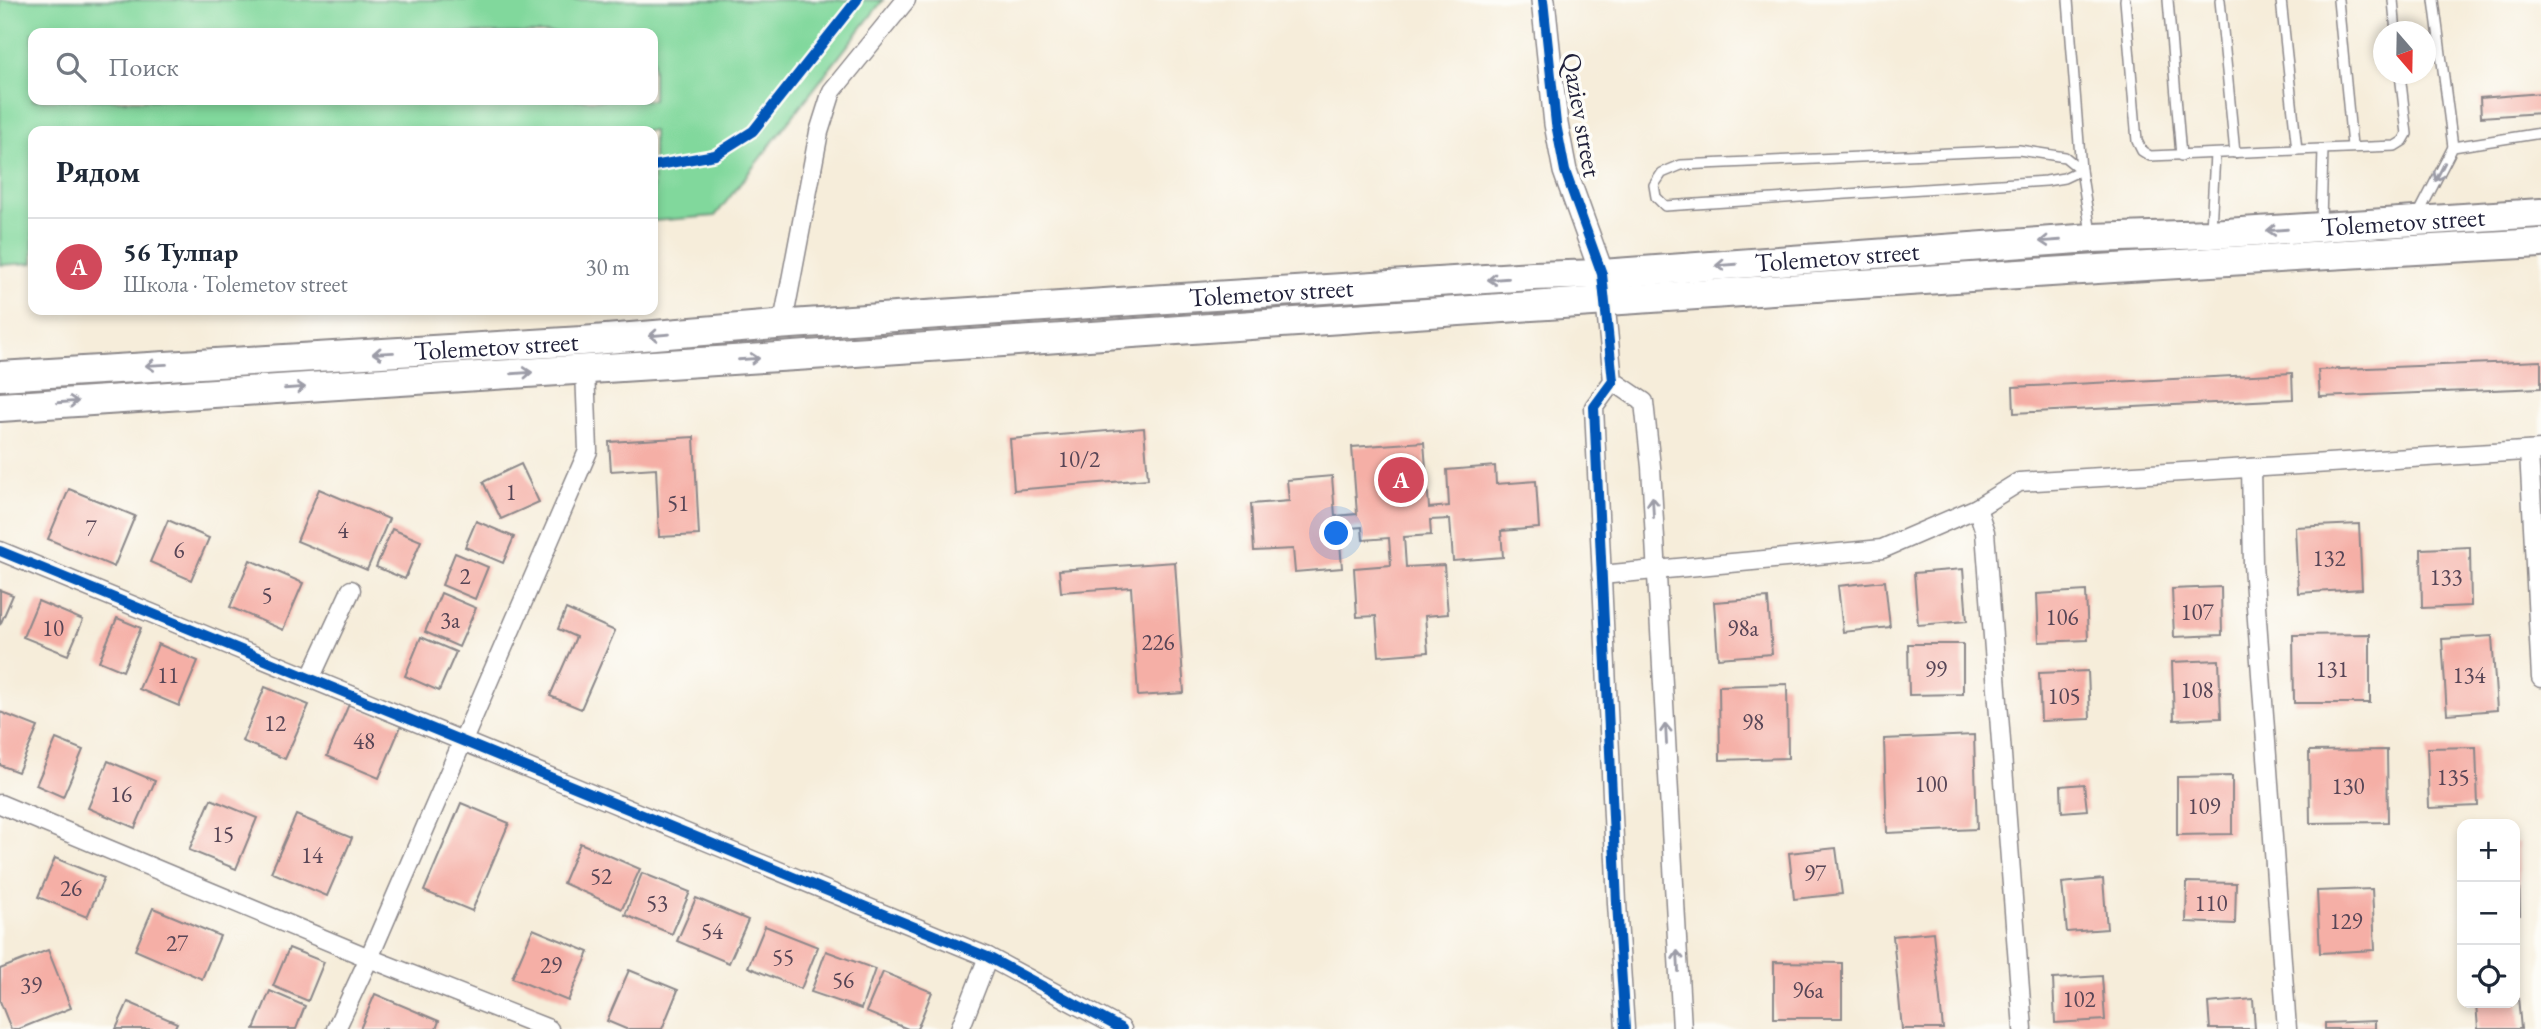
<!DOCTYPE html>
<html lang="ru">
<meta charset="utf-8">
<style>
:root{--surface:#fff;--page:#f6f6f7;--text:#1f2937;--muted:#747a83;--line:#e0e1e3;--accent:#d1495b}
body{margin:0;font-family:"EB Garamond",serif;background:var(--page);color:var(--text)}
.controls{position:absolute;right:21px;bottom:21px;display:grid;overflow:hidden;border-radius:14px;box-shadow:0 4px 10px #0003}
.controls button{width:63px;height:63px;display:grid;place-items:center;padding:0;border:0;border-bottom:2px solid var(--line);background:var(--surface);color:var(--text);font:35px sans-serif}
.compass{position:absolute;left:2373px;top:21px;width:63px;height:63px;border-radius:50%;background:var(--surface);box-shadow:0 4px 10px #0003;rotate:160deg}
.you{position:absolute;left:1337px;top:534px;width:24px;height:24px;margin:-18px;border:5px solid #fff;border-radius:50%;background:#1a73e8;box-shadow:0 0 0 10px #1a73e833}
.badge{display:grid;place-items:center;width:46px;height:46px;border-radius:50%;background:var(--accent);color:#fff;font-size:23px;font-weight:700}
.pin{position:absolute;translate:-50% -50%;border:4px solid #fff;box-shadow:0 2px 7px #0006}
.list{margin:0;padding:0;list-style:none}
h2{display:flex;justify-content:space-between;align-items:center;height:91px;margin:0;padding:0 28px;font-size:30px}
h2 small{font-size:23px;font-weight:400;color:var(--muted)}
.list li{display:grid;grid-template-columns:46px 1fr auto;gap:21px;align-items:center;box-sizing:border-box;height:98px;padding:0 28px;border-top:2px solid var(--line)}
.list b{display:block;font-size:26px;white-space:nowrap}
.list p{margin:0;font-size:23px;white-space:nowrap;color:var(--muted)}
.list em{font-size:23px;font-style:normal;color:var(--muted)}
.icon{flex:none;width:38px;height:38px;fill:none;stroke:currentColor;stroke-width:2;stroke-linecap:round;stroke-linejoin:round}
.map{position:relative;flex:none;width:2541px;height:1029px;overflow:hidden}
.search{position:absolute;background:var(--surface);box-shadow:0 4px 10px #0003;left:28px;top:28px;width:630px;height:77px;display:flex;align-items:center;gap:18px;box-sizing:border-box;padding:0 24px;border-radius:14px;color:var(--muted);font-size:26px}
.panel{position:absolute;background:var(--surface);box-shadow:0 4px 10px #0003;left:28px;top:126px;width:630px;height:189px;border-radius:14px}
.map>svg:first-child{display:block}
.green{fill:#81d89c;stroke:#527d6c;stroke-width:2;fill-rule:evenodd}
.building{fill:#f5afa6}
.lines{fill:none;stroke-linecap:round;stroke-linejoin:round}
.service-casing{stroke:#8c888a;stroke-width:12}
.minor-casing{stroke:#8c888a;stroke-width:21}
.tertiary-casing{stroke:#8c888a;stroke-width:26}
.primary-casing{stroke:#8c888a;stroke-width:32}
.service{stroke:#fff;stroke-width:9}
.minor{stroke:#fff;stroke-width:18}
.tertiary{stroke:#fff;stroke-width:23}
.primary{stroke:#fff;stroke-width:28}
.cycleway-casing{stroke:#fdfcf7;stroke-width:15}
.cycleway{stroke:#0057b8;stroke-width:10}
.oneway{stroke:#9c9ca7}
.labels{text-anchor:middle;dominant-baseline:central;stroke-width:7;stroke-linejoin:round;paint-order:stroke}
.number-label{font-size:23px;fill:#574556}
.street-label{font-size:26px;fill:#22223b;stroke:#fdfcf7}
</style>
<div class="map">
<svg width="2541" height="1029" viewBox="0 0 2541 1029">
<rect width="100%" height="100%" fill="#fdfcf7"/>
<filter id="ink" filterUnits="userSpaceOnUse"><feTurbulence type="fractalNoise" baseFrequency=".0143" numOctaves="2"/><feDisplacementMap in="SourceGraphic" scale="14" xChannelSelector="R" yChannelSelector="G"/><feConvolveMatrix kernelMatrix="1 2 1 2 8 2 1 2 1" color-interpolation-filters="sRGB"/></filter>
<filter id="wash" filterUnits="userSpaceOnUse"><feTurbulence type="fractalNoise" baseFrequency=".00686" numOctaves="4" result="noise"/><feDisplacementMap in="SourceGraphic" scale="28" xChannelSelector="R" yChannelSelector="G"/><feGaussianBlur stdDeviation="1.57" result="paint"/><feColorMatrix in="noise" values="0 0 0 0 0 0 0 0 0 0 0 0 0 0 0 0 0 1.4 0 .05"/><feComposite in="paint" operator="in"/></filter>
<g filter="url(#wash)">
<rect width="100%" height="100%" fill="#f6edda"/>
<path class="green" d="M0 0H883L715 216 653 221V131H33V263L0 265ZM33 33H653V100H33Z"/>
<g id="blocks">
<g class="building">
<polygon points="2541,93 2541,113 2481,117 2480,98"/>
<polygon points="2541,361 2541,388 2320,397 2318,370"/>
<polygon points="2292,373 2293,399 2014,413 2013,387"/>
<polygon points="1144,428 1148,479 1014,490 1010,439"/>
<polygon points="694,437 699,535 659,537 656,468 611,471 609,442"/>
<polygon points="1424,442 1429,508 1449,506 1447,470 1495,466 1496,484 1536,481 1539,528 1501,531 1503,557 1453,561 1450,519 1430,520 1431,535 1404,537 1406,567 1444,565 1448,614 1425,616 1428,652 1379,656 1376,616 1357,617 1354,568 1391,565 1389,538 1363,540 1362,527 1339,529 1342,568 1295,572 1293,549 1254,551 1251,504 1289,501 1287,480 1332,476 1335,516 1357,514 1352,447"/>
<polygon points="521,464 539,502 501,519 483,482"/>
<polygon points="69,489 135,516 114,567 48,539"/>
<polygon points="319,489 389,519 367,570 297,541"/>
<polygon points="168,520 209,538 191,580 150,562"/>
<polygon points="476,521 514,537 503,563 465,547"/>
<polygon points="2359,524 2362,589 2298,593 2295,527"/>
<polygon points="392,529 421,541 405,579 376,567"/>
<polygon points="2470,547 2471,606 2422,608 2421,549"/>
<polygon points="455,553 488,567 475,599 442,585"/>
<polygon points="250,560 303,583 283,630 230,607"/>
<polygon points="1175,562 1184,693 1138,696 1131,587 1061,592 1059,570"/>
<polygon points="1963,569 1967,621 1918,625 1914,573"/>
<polygon points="1885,581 1890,627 1843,632 1838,586"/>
<polygon points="2221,587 2222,635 2174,637 2172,589"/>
<polygon points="0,590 13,595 0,625"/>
<polygon points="2086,591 2088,640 2039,642 2037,594"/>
<polygon points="441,593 476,608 459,647 425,632"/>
<polygon points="1768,598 1772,654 1718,658 1714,602"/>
<polygon points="38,601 83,620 68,655 23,637"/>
<polygon points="566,609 615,631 581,709 550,696 576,637 558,629"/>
<polygon points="117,618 141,628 123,671 99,661"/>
<polygon points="2370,634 2370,703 2294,703 2293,635"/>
<polygon points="2492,636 2497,710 2447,714 2442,639"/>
<polygon points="421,637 456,652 439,691 405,676"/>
<polygon points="158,644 198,661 179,706 139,689"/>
<polygon points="1908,644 1963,644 1963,694 1909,695"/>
<polygon points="2219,660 2221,718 2174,720 2172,662"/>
<polygon points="2088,671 2090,719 2041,721 2039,673"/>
<polygon points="1787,684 1788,758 1720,760 1719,686"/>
<polygon points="265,687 309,705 285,759 242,741"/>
<polygon points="349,704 401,726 379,778 327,756"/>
<polygon points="0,712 38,727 18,772 0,765"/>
<polygon points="1974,735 1977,829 1887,833 1884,739"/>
<polygon points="56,739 83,750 63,797 36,785"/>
<polygon points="2476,747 2478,806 2429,808 2427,748"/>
<polygon points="2387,750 2388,822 2310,823 2309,751"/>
<polygon points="108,761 155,781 135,828 88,808"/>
<polygon points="2232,776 2232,834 2177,835 2177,777"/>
<polygon points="2084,784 2087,810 2062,812 2061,786"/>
<polygon points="211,799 257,818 236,869 189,850"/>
<polygon points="461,803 509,823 472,911 424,891"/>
<polygon points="296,815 352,838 327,896 271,872"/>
<polygon points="2518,842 2520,915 2515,915 2515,843"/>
<polygon points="580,843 640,869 622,909 563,883"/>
<polygon points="1836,848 1842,894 1794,899 1789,853"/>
<polygon points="55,858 104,878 87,917 38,897"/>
<polygon points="642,873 690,892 672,934 625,915"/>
<polygon points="2103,879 2107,929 2067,932 2062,883"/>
<polygon points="2187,882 2236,883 2235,924 2186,922"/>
<polygon points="2372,889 2375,950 2320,953 2317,891"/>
<polygon points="696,898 748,920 729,963 677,941"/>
<polygon points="153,908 220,936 202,979 135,950"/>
<polygon points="765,926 818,947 801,989 748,967"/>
<polygon points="533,929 589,952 568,1001 512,978"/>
<polygon points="1933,932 1943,1029 1902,1029 1893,936"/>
<polygon points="289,948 324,962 308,1001 273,986"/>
<polygon points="48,950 71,1008 19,1029 11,1029 0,1001 0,969"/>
<polygon points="826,951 875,969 861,1009 811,992"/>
<polygon points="1774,962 1842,963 1842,1018 1774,1018"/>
<polygon points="629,970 678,990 662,1029 626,1029 607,1021"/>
<polygon points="883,972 932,992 917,1029 908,1029 866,1012"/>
<polygon points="2102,976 2105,1020 2055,1023 2053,979"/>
<polygon points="270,991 305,1006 296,1029 254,1029"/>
<polygon points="375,994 439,1021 436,1029 360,1029"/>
<polygon points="2515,997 2518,997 2521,1029 2478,1029 2476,1003 2515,1003"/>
<polygon points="2253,999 2255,1029 2210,1029 2208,1003"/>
<polygon points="128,1002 177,1023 174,1029 116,1029"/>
<polygon points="2375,1021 2375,1029 2325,1029 2325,1023"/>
</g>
</g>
</g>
<g filter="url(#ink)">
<use href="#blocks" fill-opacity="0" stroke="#8c888a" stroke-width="2"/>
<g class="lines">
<defs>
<g id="service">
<polyline points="2068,0 2081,170 2091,233"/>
<polyline points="2125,0 2137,141 2142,151 2150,156 2395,146 2403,141 2407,134 2400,74"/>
<polyline points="2168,0 2181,156"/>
<polyline points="2220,0 2235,153"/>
<polyline points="2281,0 2297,150"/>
<polyline points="2338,0 2352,146"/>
<polyline points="2393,0 2396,32"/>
<polyline points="2434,0 2453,147"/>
<polygon points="2019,150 2065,157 2081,170 2064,178 2046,181 1665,206 1656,197 1654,185 1662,173 1681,165"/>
<polyline points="2418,215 2453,147 2541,133"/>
<polyline points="2321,222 2323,149"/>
<polyline points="2211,229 2215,154"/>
</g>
<g id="minor">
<polyline points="1605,299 1613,381 1594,407 1617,903 1625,1029"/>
<polyline points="776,325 785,312 819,132 832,91 906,0"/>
<polyline points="1613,381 1644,402 1651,467 1682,1029"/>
<polyline points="2529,451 2541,678"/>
<polyline points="2251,468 2253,565 2287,1029"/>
<polyline points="1977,508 2019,482 2541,450"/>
<polyline points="0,551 988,957 1122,1029"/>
<polyline points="1601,575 1882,549 1977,508 1985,532 2023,1029"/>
<polyline points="310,679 351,590"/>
<polyline points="0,804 369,958 549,1029"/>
<polyline points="336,1029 369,958 588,451 585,369"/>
<polyline points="960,1029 988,957"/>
</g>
<polyline id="tertiary" points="1543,0 1556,124 1565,171 1602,274 1604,290"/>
<g id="primary">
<path id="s1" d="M0 376 582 341 776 325 1134 301 1533 276 1602 274 2092 238 2210 234 2541 213"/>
<path d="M0 407C260 389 519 374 779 357 1366 318 1953 275 2541 243"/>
</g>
</defs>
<use href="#service" class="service-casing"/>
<use href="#minor" class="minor-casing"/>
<use href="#tertiary" class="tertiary-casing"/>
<use href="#primary" class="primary-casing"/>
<use href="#service" class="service"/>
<use href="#minor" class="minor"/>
<use href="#tertiary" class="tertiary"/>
<use href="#primary" class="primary"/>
<defs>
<g id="cycleway">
<polyline points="1543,0 1556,124 1565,171 1602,274 1613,381 1594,407 1617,903 1625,1029"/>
<polyline points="653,166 715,155 753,131 857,0"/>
<polyline points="0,551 988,957 1122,1029"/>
</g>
</defs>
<use href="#cycleway" class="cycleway-casing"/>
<use href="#cycleway" class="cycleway"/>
</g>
<defs><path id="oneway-shaft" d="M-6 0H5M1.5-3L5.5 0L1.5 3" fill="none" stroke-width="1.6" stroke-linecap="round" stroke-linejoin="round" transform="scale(1.75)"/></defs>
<g class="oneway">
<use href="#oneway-shaft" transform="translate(2440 172) rotate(117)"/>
<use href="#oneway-shaft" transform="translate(2277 230) rotate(176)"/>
<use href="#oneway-shaft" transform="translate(2050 241) rotate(176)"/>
<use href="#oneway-shaft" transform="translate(1726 265) rotate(176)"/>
<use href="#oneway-shaft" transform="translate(1498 279) rotate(176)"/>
<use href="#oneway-shaft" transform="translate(659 335) rotate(175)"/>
<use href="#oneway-shaft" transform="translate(383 353) rotate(177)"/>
<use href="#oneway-shaft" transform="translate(749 359) rotate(-4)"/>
<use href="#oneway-shaft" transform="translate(156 365) rotate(177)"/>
<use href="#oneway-shaft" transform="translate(522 373) rotate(-4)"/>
<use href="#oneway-shaft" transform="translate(295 388) rotate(-4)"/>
<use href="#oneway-shaft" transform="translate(68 402) rotate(-4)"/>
<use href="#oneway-shaft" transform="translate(1653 507) rotate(-93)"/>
<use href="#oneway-shaft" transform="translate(1666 734) rotate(-93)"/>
<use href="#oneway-shaft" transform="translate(1678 961) rotate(-93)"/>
</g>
</g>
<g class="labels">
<g class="number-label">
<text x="1079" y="459">10/2</text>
<text x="511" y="492">1</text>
<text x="678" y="503">51</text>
<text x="91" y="528">7</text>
<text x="343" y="530">4</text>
<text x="179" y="550">6</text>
<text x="2329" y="558">132</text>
<text x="465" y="576">2</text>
<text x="2446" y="577">133</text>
<text x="267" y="595">5</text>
<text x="2197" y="612">107</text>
<text x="2062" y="617">106</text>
<text x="450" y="620">3а</text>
<text x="53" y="628">10</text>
<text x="1743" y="628">98а</text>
<text x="1158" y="642">226</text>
<text x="1936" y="669">99</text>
<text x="2332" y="669">131</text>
<text x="168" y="675">11</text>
<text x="2469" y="675">134</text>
<text x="2197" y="690">108</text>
<text x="2064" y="696">105</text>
<text x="1753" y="722">98</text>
<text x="275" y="723">12</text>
<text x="364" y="741">48</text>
<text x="2453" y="777">135</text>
<text x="1931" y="784">100</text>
<text x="2348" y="786">130</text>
<text x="121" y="794">16</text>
<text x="2204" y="806">109</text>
<text x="223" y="834">15</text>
<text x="312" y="855">14</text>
<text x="1815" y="873">97</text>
<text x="601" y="876">52</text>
<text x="71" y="888">26</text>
<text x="657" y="903">53</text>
<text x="2211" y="903">110</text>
<text x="2346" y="921">129</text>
<text x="712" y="931">54</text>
<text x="177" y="943">27</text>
<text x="783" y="957">55</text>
<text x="551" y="965">29</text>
<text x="843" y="980">56</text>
<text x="31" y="985">39</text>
<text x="1808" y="990">96а</text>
<text x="2079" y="999">102</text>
</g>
<g class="street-label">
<text transform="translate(1582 115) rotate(80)">Qaziev street</text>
<text stroke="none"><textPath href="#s1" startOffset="2408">Tolemetov street</textPath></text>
<text stroke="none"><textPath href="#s1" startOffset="1841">Tolemetov street</textPath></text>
<text stroke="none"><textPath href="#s1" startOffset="1274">Tolemetov street</textPath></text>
<text stroke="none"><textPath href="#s1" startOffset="497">Tolemetov street</textPath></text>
</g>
</g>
</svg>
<div class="controls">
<button>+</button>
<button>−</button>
<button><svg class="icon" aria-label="locate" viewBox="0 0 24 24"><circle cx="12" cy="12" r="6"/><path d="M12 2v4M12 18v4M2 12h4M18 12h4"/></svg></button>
</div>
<svg class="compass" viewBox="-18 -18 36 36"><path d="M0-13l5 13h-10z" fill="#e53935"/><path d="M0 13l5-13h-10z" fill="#747a83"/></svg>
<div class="you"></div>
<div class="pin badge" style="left:1401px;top:480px">A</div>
<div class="search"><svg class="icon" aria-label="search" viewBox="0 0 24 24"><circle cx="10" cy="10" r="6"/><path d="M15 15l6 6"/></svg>Поиск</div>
<section class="panel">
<h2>Рядом<small></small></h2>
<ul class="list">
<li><span class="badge">A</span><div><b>56 Тулпар</b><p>Школа · Tolemetov street</p></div><em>30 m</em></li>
</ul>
</section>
</div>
